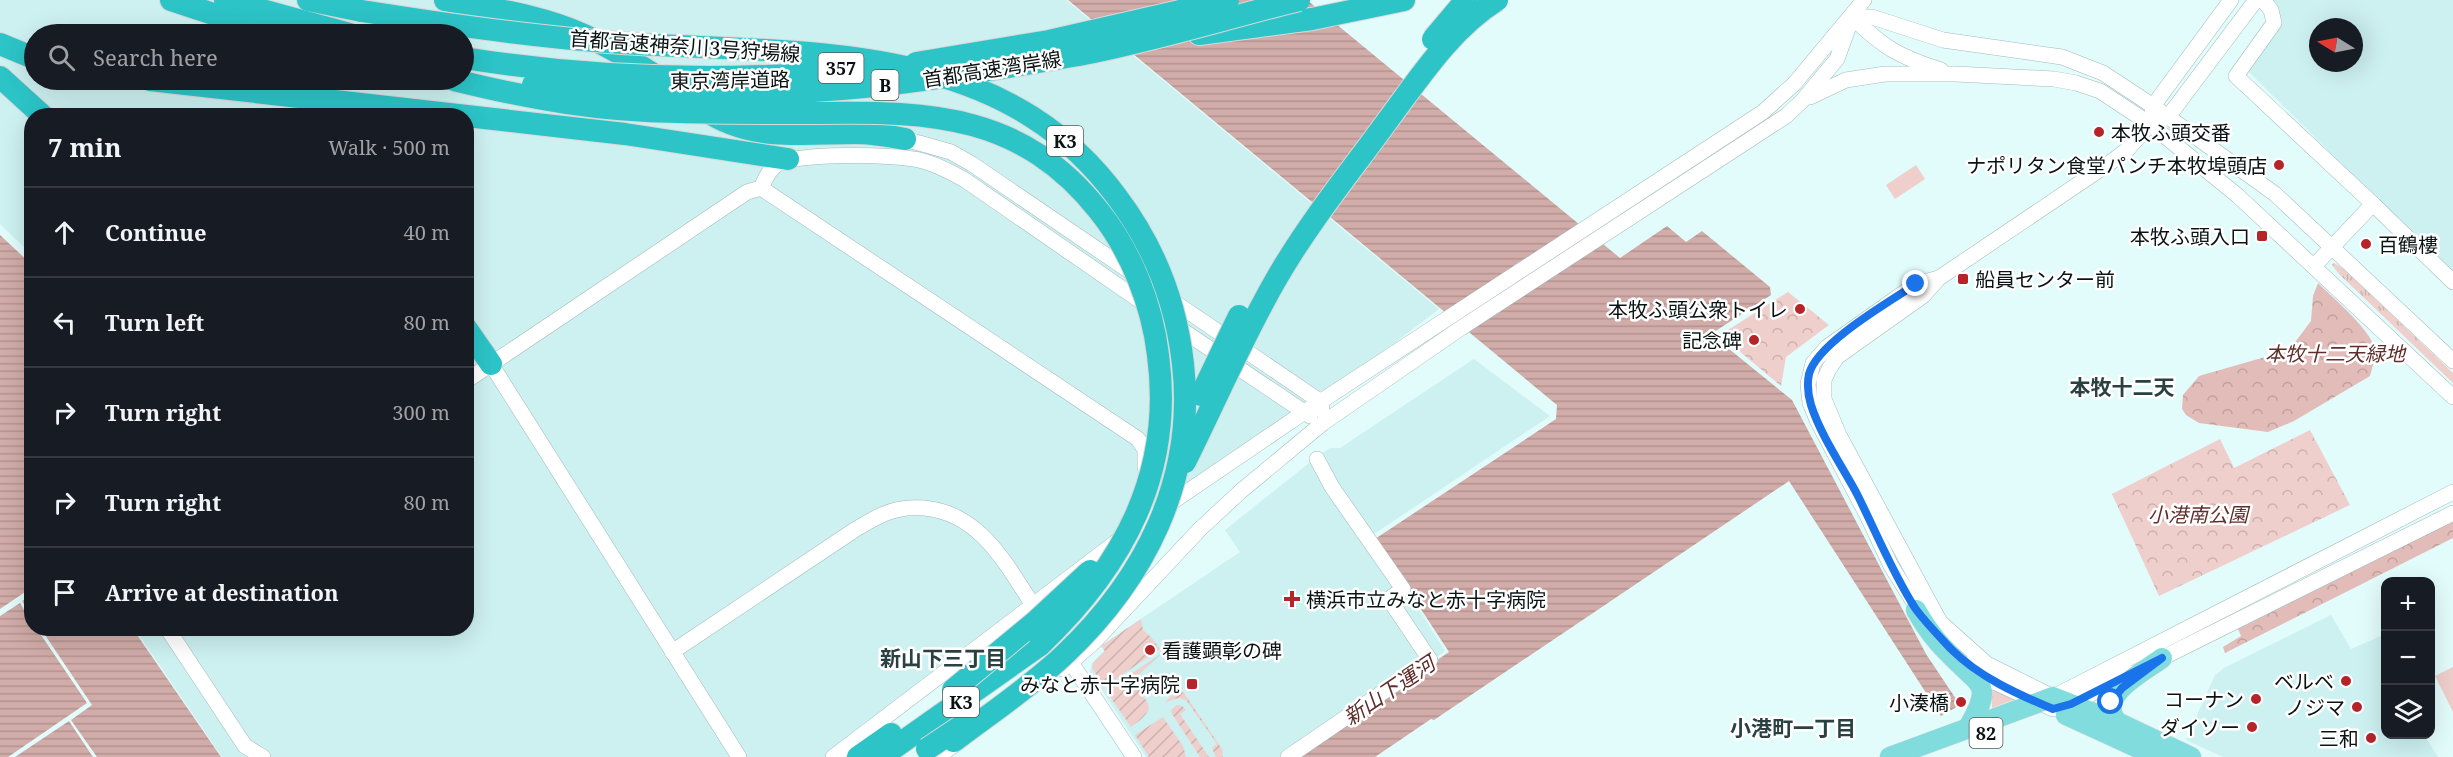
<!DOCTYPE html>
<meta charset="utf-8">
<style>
:root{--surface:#171b24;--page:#242831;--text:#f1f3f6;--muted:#9ea1a6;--line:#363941}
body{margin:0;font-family:"Noto Serif","Noto Sans JP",serif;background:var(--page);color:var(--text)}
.controls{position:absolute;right:18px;bottom:18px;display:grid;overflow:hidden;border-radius:12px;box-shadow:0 6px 24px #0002}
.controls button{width:54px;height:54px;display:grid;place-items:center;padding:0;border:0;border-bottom:2px solid var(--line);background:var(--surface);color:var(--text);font:30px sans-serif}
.compass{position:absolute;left:2309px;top:18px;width:54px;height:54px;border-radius:50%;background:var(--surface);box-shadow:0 6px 24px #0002;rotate:280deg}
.stop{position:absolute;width:18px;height:18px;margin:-14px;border:4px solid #1a73e8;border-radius:50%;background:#fff}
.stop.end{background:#1a73e8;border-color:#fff;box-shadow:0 2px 6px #0008}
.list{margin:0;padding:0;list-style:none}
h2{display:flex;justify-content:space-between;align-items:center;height:78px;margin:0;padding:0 24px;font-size:26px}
h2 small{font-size:20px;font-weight:400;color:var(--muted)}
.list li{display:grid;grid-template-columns:39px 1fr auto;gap:18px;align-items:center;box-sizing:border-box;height:90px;padding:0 24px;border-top:2px solid var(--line)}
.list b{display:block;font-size:22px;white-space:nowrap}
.list em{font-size:20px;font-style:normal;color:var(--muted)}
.icon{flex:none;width:33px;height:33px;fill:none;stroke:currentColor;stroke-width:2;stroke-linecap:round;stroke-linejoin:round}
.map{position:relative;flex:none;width:2453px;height:757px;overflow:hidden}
.search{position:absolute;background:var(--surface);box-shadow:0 6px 24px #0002;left:24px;top:24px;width:450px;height:66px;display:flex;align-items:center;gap:15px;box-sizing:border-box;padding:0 21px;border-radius:33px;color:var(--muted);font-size:22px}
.panel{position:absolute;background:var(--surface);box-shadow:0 6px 24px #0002;left:24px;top:108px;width:450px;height:528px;border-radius:24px}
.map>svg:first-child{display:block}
.built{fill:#cdf0f0;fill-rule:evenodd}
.grass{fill:url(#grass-tufts)}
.forest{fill:url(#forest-crowns)}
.park{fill:url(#park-crowns)}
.garden{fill:url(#garden-furrows)}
.pitch{fill:#efcfcc}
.water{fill:url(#water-rules)}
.pier{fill:#e2fbfb}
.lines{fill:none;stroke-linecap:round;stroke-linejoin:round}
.minor-casing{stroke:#a2baba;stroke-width:16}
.major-casing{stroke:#d8d9d9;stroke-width:21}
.highway-casing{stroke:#d8d9d9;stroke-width:24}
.minor{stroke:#fff;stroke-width:15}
.major{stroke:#80dcdd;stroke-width:20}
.highway{stroke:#2cc4c7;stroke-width:22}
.highway-bridge-casing{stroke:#d8d9d9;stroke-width:24;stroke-linecap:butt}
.highway-bridge{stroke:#2cc4c7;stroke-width:22}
.route{stroke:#1a73e8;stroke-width:8}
.poi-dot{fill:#b42428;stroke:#fff;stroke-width:2}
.labels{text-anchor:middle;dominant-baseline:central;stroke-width:5;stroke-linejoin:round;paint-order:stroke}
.shield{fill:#fff;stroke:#545a5a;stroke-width:1.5}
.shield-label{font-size:18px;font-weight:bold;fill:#0a1313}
.street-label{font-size:20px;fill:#0a1313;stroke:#fff}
.poi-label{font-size:20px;fill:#0a1313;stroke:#fff;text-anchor:end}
.park-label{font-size:20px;font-style:italic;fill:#602e2b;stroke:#fff}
.neighbourhood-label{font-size:21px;font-weight:bold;fill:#2b4141;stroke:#fff}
.water-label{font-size:21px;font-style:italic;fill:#5e2c29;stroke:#fff}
</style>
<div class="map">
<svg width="2453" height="757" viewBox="0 0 2453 757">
<defs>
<pattern id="grass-tufts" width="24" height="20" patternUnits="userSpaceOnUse" patternTransform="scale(1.5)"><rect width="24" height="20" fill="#efcfcc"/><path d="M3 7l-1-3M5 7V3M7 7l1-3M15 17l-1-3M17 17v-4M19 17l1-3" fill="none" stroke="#ccb1ae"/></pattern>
<pattern id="forest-crowns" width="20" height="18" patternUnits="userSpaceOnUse" patternTransform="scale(1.5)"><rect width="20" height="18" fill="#e2bcb8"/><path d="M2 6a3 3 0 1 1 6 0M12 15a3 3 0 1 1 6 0" fill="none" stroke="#c1a19d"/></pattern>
<pattern id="park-crowns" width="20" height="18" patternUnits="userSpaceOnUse" patternTransform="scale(1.5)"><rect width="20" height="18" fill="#efcfcc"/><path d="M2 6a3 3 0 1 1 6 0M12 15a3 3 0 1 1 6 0" fill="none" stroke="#ccb1ae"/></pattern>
<pattern id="garden-furrows" width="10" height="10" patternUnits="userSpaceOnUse" patternTransform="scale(1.5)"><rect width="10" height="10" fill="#efcfcc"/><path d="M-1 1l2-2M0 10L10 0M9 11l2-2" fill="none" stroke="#ccb1ae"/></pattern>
<pattern id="water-rules" width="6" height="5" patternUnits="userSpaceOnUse" patternTransform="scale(1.5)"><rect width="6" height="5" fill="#d1aca8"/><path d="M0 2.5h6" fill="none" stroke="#b29390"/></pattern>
</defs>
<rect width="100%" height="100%" fill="#e2fbfb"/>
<g class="built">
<path d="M0 0H1066L1439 309 1303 413 830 757H222L135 629 466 628V116H32L31 254 0 224ZM34 34H464V80H34Z"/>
<path d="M2270 0H2453V274L2247 70 2280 27ZM2318 27H2354V63H2318Z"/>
<polygon points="1474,359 1550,416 1371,536 1448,652 1293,757 1146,757 1090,672 1092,663 1104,651 1101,646 1240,552 1225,530 1318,456 1330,448 1340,448"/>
<polygon points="2331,615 2351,649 2383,635 2386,641 2386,734 2424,735 2438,757 2223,757 2186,740 2215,675 2224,668"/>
</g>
<g class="grass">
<polygon points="2334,263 2344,269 2453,373 2453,383 2339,274 2332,265"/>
<polygon points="1991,686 2016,699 1992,708"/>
</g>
<g class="forest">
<path d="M2318 283C2332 297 2376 334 2375 352 2375 360 2372 368 2370 376L2294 421 2268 432 2199 423 2186 415 2182 409 2183 395 2199 376 2265 357 2293 345 2311 321 2313 296Z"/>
<polygon points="2453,521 2453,538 2225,653 2223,647 2241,636 2238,629"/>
</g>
<g class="park">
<polygon points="1788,292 1829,325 1786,357 1781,386 1720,335"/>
<polygon points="2310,430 2350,505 2159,596 2112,494 2220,439 2234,468"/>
</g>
<g class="garden">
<polygon points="1141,619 1143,630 1151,637 1160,649 1104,687 1092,668 1093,663 1105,651 1101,646"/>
<path d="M1162 653 1139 674C1132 704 1170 700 1131 727L1106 691Z"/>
<polygon points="1181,691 1184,693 1222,749 1223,757 1216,757 1212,748 1217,744 1186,700 1178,698 1164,703 1176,692"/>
<polygon points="1177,705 1182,706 1186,710 1180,714 1209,757 1200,757 1172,714 1171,710"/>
<polygon points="1163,717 1183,746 1186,757 1149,757 1135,735"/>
</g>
<g class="pitch">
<polygon points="1916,165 1925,179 1895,199 1886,185"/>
<polygon points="2453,667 2453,712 2435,676"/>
</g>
<g class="water">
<polygon points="1068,0 1307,0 1620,258 1667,226 1686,242 1702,231 1770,287 1771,295 1714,332 1713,336 1792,400 1926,654 1960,705 1941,716 1789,481 1434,720 1431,719 1375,757 1294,757 1449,652 1375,539 1556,419 1557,405"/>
<polygon points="0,235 31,264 32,628 133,629 221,757 0,757"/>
</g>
<g class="pier">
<polygon points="31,588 31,595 22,601 31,615 31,621 20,603 0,616 0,609"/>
<polygon points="1407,591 1448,652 1438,659 1437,657 1445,651"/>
<polygon points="37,629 41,629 92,705 71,720 97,757 93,757 69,721 15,757 8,757 87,703"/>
</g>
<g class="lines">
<defs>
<g id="minor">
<polyline points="2256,0 2168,117 2150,124 2127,150 2111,162 1939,278 1923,296 1837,357 1829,369 1824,380 1824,399 1839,435 1940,622 1987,664 2053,697 2453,492"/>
<polyline points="2263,0 2271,10 2274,23 2236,76 2373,204"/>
<polyline points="1852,17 1872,17 1943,40 2062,57 2103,73 2153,106 2275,194 2453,361"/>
<path d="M1852 17C1883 47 1899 57 1941 70"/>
<polyline points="1810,97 1846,80 1885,74 1956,74 2054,79 2076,83 2100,91 2150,124 2238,196 2453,397"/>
<polyline points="2152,115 2153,106 2231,0"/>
<polyline points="905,139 951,152 972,164 1135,275"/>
<path d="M761 188C765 180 768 171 776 165 795 152 898 154 923 161 938 165 951 172 965 180L1149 307"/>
<polyline points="2314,266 2373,204 2453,282"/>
<polyline points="1167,297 1321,402 1322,411"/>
<polyline points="1173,324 1310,416"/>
<polyline points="491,364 739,757"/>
<polyline points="466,381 747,192 761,188 1138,439 1145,450 1145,468"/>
<polyline points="1923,617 1891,566 1868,517 1817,420 1810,403 1808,384 1813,363 1827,347 1916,284 1939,278"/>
<polyline points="167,628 245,746 263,757"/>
<path d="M672 652 856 529C865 524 874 518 884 514 897 508 911 507 924 508 983 513 1009 570 1038 613"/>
<polyline points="1066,655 1134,757"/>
<polyline points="2154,662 2453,513"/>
<polyline points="1969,664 1996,683 2053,709 2071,704 2132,673"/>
<polyline points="1063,669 1093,643 1200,529 1241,491 1323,423 1461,328 1786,116 1802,101 1837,59 1850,23"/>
<polyline points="833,757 1137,526 1303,413 1763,112 1794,84 1864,0"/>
<polyline points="937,757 963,739"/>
<polyline points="1288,757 1430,660 1389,599 1403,589 1332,487 1317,459"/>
</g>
<g id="major">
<path d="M1916 610C1933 640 1946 651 1970 674 1976 679 1982 685 1982 693 1982 705 1974 717 1968 728"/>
<polyline points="2066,715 2158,757"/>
<path d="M2117 722C2095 695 2144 672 2162 658"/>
<polyline points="1890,757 2053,697 2117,722 2191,757"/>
</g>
<g id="highway">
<polyline points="171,0 274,34"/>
<polyline points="225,0 350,34"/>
<polyline points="308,0 362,11"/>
<path d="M445 0C492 9 540 15 584 35 612 48 638 64 664 81"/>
<polyline points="1199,34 1312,19 1404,0"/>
<polyline points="0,44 34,58"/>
<polyline points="0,77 43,116"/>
<polyline points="150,80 625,134 788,159"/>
<path d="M703 109C751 142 800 133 855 133 872 133 889 136 905 139"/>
<polyline points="466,328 491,364"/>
<polyline points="858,757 891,734"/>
<polyline points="881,757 1040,645"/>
</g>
</defs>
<use href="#minor" class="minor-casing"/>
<use href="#major" class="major-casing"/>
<use href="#highway" class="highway-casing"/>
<use href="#minor" class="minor"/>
<use href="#major" class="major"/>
<use href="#highway" class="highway"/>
<defs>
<g id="highway-bridge">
<path d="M362 11C444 24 525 36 608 42 788 56 996 32 1117 197 1154 246 1176 302 1183 364 1196 479 1145 579 1063 656 1030 687 991 713 954 741"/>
<polyline points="1433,39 1466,0"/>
<path d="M464 58C600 80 737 82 875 69"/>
<polyline points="916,63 1049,41 1228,0"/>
<path d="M454 80C531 99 599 111 679 112 726 113 773 113 819 113 932 111 1023 115 1099 211 1131 251 1152 304 1158 355 1174 473 1123 566 1040 645"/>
<path d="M533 85C644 94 753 98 864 87 936 80 1008 67 1079 55 1153 41 1226 18 1299 0"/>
<polyline points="1201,395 1239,316"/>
<path d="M1185 462C1216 400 1243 336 1278 276 1310 221 1351 171 1388 120 1420 77 1451 29 1497 0"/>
<polyline points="953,690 1035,622 1090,571"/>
<polyline points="927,749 963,725"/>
</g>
</defs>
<use href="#highway-bridge" class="highway-bridge-casing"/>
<use href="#highway-bridge" class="highway-bridge"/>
</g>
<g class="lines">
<path class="route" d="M1916 284C1889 302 1817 343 1809 374 1807 384 1808 395 1811 405 1821 436 1842 466 1857 494 1876 532 1892 572 1915 608 1925 622 1939 636 1951 649 1979 677 2017 694 2053 709L2071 704 2162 658 2122 688 2111 702"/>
</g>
<g class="poi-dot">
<circle cx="2099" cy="132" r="6"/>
<circle cx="2279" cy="165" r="6"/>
<rect x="2256" y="230" width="12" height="12" rx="3"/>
<circle cx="2366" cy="244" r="6"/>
<rect x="1957" y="273" width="12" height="12" rx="3"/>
<circle cx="1800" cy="309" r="6"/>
<circle cx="1754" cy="340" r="6"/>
<path d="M1289 590h6v6h6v6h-6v6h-6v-6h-6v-6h6z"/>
<circle cx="1150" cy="650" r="6"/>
<circle cx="2346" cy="681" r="6"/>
<rect x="1186" y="678" width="12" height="12" rx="3"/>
<circle cx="2256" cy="699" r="6"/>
<circle cx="1961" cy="702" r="6"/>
<circle cx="2357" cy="707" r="6"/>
<circle cx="2252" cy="727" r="6"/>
<circle cx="2371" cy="738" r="6"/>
</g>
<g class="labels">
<g class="shield">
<rect x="818.5" y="53" width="45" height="30" rx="4.5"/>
<rect x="871.5" y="70" width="27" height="30" rx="4.5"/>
<rect x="1047" y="126" width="36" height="30" rx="4.5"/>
<rect x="943" y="687" width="36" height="30" rx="4.5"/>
<rect x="1969.5" y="718" width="33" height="30" rx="4.5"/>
</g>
<g class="shield-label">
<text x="841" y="68">357</text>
<text x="885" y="85">B</text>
<text x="1065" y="141">K3</text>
<text x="961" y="702">K3</text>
<text x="1986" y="733">82</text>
</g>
<g class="street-label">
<text transform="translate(685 46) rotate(4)">首都高速神奈川3号狩場線</text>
<text transform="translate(992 69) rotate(-9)">首都高速湾岸線</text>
<text transform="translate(730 80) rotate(-1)">東京湾岸道路</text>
</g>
<g class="poi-label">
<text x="2111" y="132" text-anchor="start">本牧ふ頭交番</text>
<text x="2267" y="165">ナポリタン食堂パンチ本牧埠頭店</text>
<text x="2250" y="236">本牧ふ頭入口</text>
<text x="2378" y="244" text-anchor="start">百鶴樓</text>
<text x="1975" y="279" text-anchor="start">船員センター前</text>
<text x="1788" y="309">本牧ふ頭公衆トイレ</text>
<text x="1742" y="340">記念碑</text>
<text x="1306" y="599" text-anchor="start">横浜市立みなと赤十字病院</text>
<text x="1162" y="650" text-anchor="start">看護顕彰の碑</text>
<text x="2334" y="681">ベルベ</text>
<text x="1180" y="684">みなと赤十字病院</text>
<text x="2244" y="699">コーナン</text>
<text x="1949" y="702">小湊橋</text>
<text x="2345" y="707">ノジマ</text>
<text x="2240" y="727">ダイソー</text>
<text x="2359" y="738">三和</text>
</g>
<g class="park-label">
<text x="2335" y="353">本牧十二天緑地</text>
<text x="2198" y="514">小港南公園</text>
</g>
<g class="neighbourhood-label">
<text x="2122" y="387">本牧十二天</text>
<text x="943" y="658">新山下三丁目</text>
<text x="1793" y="728">小港町一丁目</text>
</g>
<g class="water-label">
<text transform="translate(1389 690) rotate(-34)">新山下運河</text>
</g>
</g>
</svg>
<div class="controls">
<button>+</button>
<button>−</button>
<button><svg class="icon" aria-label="layers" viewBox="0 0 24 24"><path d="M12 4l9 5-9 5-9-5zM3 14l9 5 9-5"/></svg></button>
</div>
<svg class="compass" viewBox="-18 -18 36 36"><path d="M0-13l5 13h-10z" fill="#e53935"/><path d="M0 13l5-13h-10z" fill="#9ea1a6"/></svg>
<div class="stop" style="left:2111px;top:702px"></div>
<div class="stop end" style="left:1916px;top:284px"></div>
<div class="search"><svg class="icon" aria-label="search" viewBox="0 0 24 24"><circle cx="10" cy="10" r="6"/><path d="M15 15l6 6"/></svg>Search here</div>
<section class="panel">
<h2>7 min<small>Walk · 500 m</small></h2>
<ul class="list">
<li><svg class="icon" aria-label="ahead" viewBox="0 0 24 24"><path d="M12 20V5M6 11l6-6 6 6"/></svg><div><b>Continue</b></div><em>40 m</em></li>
<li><svg class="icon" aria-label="left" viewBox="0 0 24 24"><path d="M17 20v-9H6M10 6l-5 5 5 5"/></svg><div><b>Turn left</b></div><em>80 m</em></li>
<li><svg class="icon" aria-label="right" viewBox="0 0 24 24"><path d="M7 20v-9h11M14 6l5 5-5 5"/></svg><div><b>Turn right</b></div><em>300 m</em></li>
<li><svg class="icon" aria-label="right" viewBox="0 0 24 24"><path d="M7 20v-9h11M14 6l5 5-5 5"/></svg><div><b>Turn right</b></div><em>80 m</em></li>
<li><svg class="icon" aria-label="arrive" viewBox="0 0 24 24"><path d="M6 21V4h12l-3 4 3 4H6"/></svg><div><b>Arrive at destination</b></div></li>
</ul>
</section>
</div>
